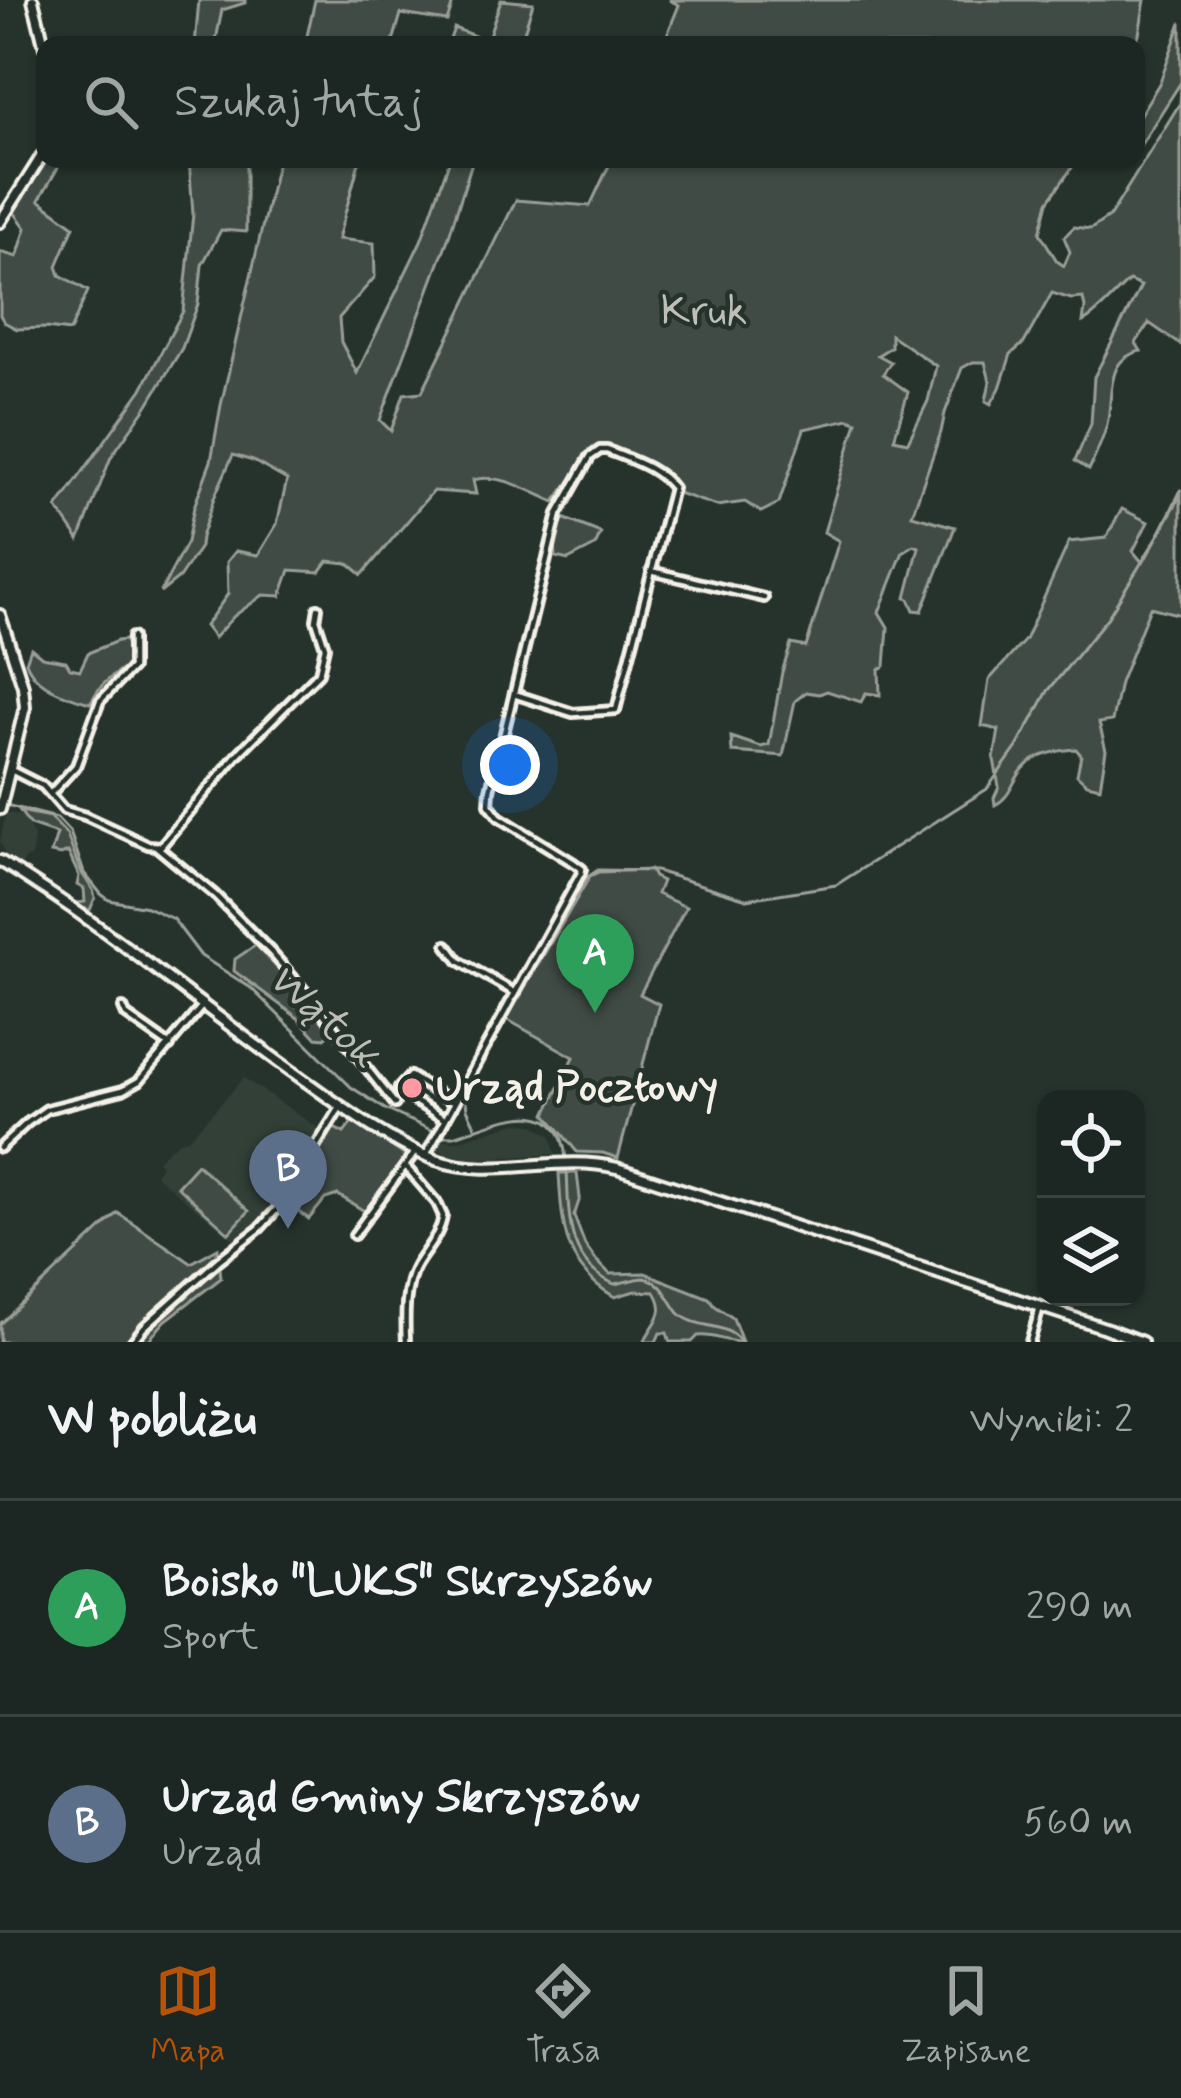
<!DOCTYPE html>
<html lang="pl">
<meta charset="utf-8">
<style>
:root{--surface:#1c2622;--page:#252e2a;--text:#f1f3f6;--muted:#a0a5a5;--line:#3a4340;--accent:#b45309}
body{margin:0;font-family:Mynerve,sans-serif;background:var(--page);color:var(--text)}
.controls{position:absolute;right:36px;bottom:36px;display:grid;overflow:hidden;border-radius:24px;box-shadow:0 3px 9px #0004}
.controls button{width:108px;height:108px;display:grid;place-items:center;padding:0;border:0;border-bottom:3px solid var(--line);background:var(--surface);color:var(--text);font:60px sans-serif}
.you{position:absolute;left:510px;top:765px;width:42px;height:42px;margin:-30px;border:9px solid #fff;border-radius:50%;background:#1a73e8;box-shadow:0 0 0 18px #1a73e833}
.badge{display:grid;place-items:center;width:78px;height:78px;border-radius:50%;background:var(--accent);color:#fff;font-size:39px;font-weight:700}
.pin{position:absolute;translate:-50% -99px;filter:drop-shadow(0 3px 6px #0008)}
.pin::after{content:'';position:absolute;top:63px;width:42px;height:36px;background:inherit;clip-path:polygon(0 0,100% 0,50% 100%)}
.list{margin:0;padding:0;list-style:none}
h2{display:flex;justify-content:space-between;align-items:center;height:156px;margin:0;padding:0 48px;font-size:51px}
h2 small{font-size:39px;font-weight:400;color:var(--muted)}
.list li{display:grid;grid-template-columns:78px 1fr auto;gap:36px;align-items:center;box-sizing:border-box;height:216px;padding:0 48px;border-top:3px solid var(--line)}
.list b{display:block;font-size:45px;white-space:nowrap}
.list p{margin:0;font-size:39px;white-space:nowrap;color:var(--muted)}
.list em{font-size:39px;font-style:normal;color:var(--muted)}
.icon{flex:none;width:66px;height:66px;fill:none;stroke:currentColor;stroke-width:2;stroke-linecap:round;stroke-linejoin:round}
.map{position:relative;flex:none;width:1181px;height:1342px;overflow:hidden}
.search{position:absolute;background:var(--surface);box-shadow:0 3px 9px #0004;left:36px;right:36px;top:36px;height:132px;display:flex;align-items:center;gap:30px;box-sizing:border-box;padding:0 42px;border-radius:24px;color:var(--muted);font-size:45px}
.sheet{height:588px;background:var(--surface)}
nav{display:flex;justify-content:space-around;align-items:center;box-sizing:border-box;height:168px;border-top:3px solid var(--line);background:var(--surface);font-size:33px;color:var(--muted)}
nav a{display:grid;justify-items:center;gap:6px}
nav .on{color:var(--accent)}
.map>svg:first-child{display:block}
.built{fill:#333f39}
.green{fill:#414b45;stroke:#9a9e96;stroke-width:3;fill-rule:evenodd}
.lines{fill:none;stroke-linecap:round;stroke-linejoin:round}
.stream{stroke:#9fa39b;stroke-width:3}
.street-casing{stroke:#f4f1e8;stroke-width:14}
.secondary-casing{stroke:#f4f1e8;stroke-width:16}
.street{stroke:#26332d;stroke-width:4.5}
.secondary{stroke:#26332d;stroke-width:8}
.poi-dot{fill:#ff9aa2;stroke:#26332d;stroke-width:4.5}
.labels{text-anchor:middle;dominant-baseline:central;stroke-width:9;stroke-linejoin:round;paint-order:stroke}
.park-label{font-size:42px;fill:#bebfb7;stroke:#26332d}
.poi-label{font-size:42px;font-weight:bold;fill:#f4f1e8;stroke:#26332d;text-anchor:start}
.water-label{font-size:45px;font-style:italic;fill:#bcbdb5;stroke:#26332d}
</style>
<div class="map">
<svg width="1181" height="1342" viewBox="0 0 1181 1342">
<rect width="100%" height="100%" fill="#26332d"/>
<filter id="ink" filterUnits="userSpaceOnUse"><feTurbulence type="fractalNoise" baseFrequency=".00833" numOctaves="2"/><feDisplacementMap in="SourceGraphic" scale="24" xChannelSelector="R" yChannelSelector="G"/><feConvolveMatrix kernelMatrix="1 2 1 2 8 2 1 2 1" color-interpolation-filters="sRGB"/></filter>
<g filter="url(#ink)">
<g class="built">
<polygon points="6,813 23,815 34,837 31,858 28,857 19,867 8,859 0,842"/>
<polygon points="244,1078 321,1130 285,1191 238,1243 155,1175 161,1165 157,1160 179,1141 188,1139"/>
<polygon points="516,1123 533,1124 551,1136 555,1154 463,1160 438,1150 441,1140 456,1141"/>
</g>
<g class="green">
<polygon points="199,0 245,0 245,3 222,10 215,45 195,45"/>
<polygon points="315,0 454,0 447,21 401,14 392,45 305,45"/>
<polygon points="501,0 533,3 520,45 448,45 454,28 487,41"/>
<polygon points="669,0 1145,0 1139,34 1134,45 663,45 679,5"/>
<polygon points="1181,22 1181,82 1136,152 1136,121 1160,82"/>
<path d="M1181 86V345L1149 323 1136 343 1141 351C1104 359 1114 395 1107 424 1103 440 1096 455 1089 470L1075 461 1091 424 1094 377 1141 286 1129 281C1115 293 1097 315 1083 322L1085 308 1083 298 1071 299 1052 293 1024 343 1011 354 1000 388 991 404 986 401 990 381 985 362H973L962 368 945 413 941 432 912 515 955 527 922 611 914 610 909 599 906 598 919 547 914 545 903 552 879 612 888 627 885 666 879 669 880 695 866 693 861 702 827 691 819 694 806 692 795 701 783 756 732 752 731 737 761 747 769 745 782 672 791 644 806 647 839 541 824 532 857 422 849 419 804 429 779 503 761 512 745 502 717 506 680 494 655 467 601 445 591 452 555 502C531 492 499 472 473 480L476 494 433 491 362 575 348 563 328 561 320 572 290 570 281 596 263 595 234 616 214 638 205 626 228 594 227 562 236 551 258 555 277 524 287 480 253 461 233 455 214 498 201 537 200 547 179 578 160 593 187 542 194 507 211 461 221 405 278 159H360L338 239 374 243 375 277 339 318 341 342 357 373 421 241 450 159H473L448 239 380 420 391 431 404 394 422 392 516 200 590 206 612 159H1078L1048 202 1040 233 1057 261 1064 266 1070 252 1064 237 1074 227 1091 229 1110 216 1180 103ZM891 335 936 366 928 401 908 442 894 439 908 392 883 374 891 362 878 355 891 347Z"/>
<polygon points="45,151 45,159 63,159 39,200 74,226 57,266 60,275 88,291 70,331 46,328 17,329 4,322 0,315 0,252 17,257 26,228 10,207"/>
<polygon points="189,159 246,159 246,232 221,230 202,265 198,304 182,348 147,406 111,457 79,540 57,508 142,389 183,311 193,214"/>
<path d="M1181 495V615L1150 607 1120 683 1112 721 1099 723 1106 750 1100 787 1087 784 1077 775 1081 755 1076 749C1061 750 1039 754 1027 765 1012 778 1013 796 995 805L994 798 999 787 994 759 999 730 982 726 989 680 1025 640 1069 542 1106 538 1122 509 1148 522 1133 551 1143 563Z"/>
<polygon points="563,518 601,533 595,546 568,560 556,557 555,542"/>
<path d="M125 640C136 674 118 666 101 687 96 692 94 698 90 703 66 696 35 687 26 662L31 648 42 657 66 661 70 668 80 670 88 653 117 641Z"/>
<polygon points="20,811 50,817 67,835 80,870 93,890 95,898 90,910 78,907 77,903 85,902 84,889 77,885 79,876 68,852 61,855 51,853 57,834 30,825"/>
<polygon points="650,870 654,877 662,881 657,894 686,907 640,994 659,1004 618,1158 603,1153 577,1152 546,1114 574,1057 506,1019 590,876 599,872"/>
<polygon points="256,945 322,1016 338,1027 325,1038 316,1037 298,1018 234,971 235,959"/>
<polygon points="353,1121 406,1156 366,1212 338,1195 325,1199 309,1219 287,1204 332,1127 344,1133"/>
<polygon points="197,1164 249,1211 229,1233 177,1186"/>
<path d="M559 1173H577L580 1198 574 1216 585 1245 596 1260 610 1274 645 1273 709 1298 715 1306 733 1318 742 1342C723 1342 715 1334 698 1336L692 1342H670L667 1333H660L656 1342H644C653 1322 669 1314 655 1292L635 1291 615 1297C564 1268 562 1227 559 1173Z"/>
<polygon points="118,1213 191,1263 218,1248 221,1278 165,1321 147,1342 0,1342 0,1324"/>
</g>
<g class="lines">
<g class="stream">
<path d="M2 804 57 818 70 832 84 873 101 894 109 900 147 907 173 919 201 956 251 988 351 1087 385 1109 444 1136H454C495 1124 560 1088 566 1159"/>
<polyline points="548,945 585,879 598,870 656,871 747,899 836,885 987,789 1017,747 1048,691 1108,617 1161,531 1181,490"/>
<polyline points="511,1011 543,954"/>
<polyline points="475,1126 467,1109 465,1095 506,1020"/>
<path d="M567 1168C569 1214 565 1262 614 1284 623 1283 636 1278 644 1278 663 1280 669 1301 679 1313 696 1330 726 1321 741 1342"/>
</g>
<defs>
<g id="street">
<polyline points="651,571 764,598"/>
<polyline points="13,771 43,786 64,810 85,816 148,845 161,846 236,756 319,673 325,647 316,620 318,608"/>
<polyline points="51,793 76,766 100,701 132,668 132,637"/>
<polyline points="157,847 215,895 272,953 311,998 395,1104"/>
<polyline points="447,945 459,961 516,993"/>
<polyline points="123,1008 126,1015 170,1046"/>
<polyline points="444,1119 400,1092 399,1088 410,1076 454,1103"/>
<polyline points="0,1148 27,1123 47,1109 123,1090 139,1081 202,1006"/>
<path d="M426 1155 581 873 582 869 574 863 499 817 489 804 490 790 558 514 590 457 600 450H607C631 460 657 467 673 488L616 710 573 713 514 694"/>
<path d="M406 1167 437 1203 443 1216C440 1236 426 1249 416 1266 404 1287 405 1319 406 1342"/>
<polyline points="354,1235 416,1151"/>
<polyline points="132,1342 144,1327 219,1260 260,1228 277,1209 341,1106"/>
<polyline points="1030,1342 1040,1307"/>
</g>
<g id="secondary">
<polyline points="33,0 45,48"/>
<polyline points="0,222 45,151"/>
<polyline points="0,615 23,686 25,707 0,809"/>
<path d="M0 861C107 926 202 1008 304 1080 345 1109 388 1142 436 1160 494 1180 558 1153 617 1168L1105 1328 1142 1342"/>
</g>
</defs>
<use href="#street" class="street-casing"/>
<use href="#secondary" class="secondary-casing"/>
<use href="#street" class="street"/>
<use href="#secondary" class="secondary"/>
</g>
</g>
<circle class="poi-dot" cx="412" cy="1088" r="12"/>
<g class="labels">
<g class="park-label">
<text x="704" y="312">Kruk</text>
</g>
<g class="poi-label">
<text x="436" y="1088">Urząd Pocztowy</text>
</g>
<g class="water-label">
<text transform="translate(323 1016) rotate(42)">Wątok</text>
</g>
</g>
</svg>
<div class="controls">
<button><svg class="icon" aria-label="locate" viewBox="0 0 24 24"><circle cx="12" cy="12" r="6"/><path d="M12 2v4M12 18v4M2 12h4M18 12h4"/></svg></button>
<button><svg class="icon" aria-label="layers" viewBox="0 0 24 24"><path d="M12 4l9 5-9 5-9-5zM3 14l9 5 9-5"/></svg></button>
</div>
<div class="you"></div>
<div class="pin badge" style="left:595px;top:1013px;background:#2e9e5b">A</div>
<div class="pin badge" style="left:288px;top:1229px;background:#5c6f8a">B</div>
<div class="search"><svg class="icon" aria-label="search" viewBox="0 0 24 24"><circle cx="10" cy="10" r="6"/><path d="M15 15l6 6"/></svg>Szukaj tutaj</div>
</div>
<section class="sheet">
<h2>W pobliżu<small>Wyniki: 2</small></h2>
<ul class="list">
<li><span class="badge" style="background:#2e9e5b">A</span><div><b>Boisko &quot;LUKS&quot; Skrzyszów</b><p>Sport</p></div><em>290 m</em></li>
<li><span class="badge" style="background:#5c6f8a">B</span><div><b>Urząd Gminy Skrzyszów</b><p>Urząd</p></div><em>560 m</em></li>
</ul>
</section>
<nav>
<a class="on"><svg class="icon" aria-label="map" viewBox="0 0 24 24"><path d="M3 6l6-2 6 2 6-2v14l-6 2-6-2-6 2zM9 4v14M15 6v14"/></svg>Mapa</a>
<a><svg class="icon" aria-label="directions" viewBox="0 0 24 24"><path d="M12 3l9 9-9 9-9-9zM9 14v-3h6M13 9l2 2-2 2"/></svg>Trasa</a>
<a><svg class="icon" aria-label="saved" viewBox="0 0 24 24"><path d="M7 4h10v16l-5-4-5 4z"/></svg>Zapisane</a>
</nav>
